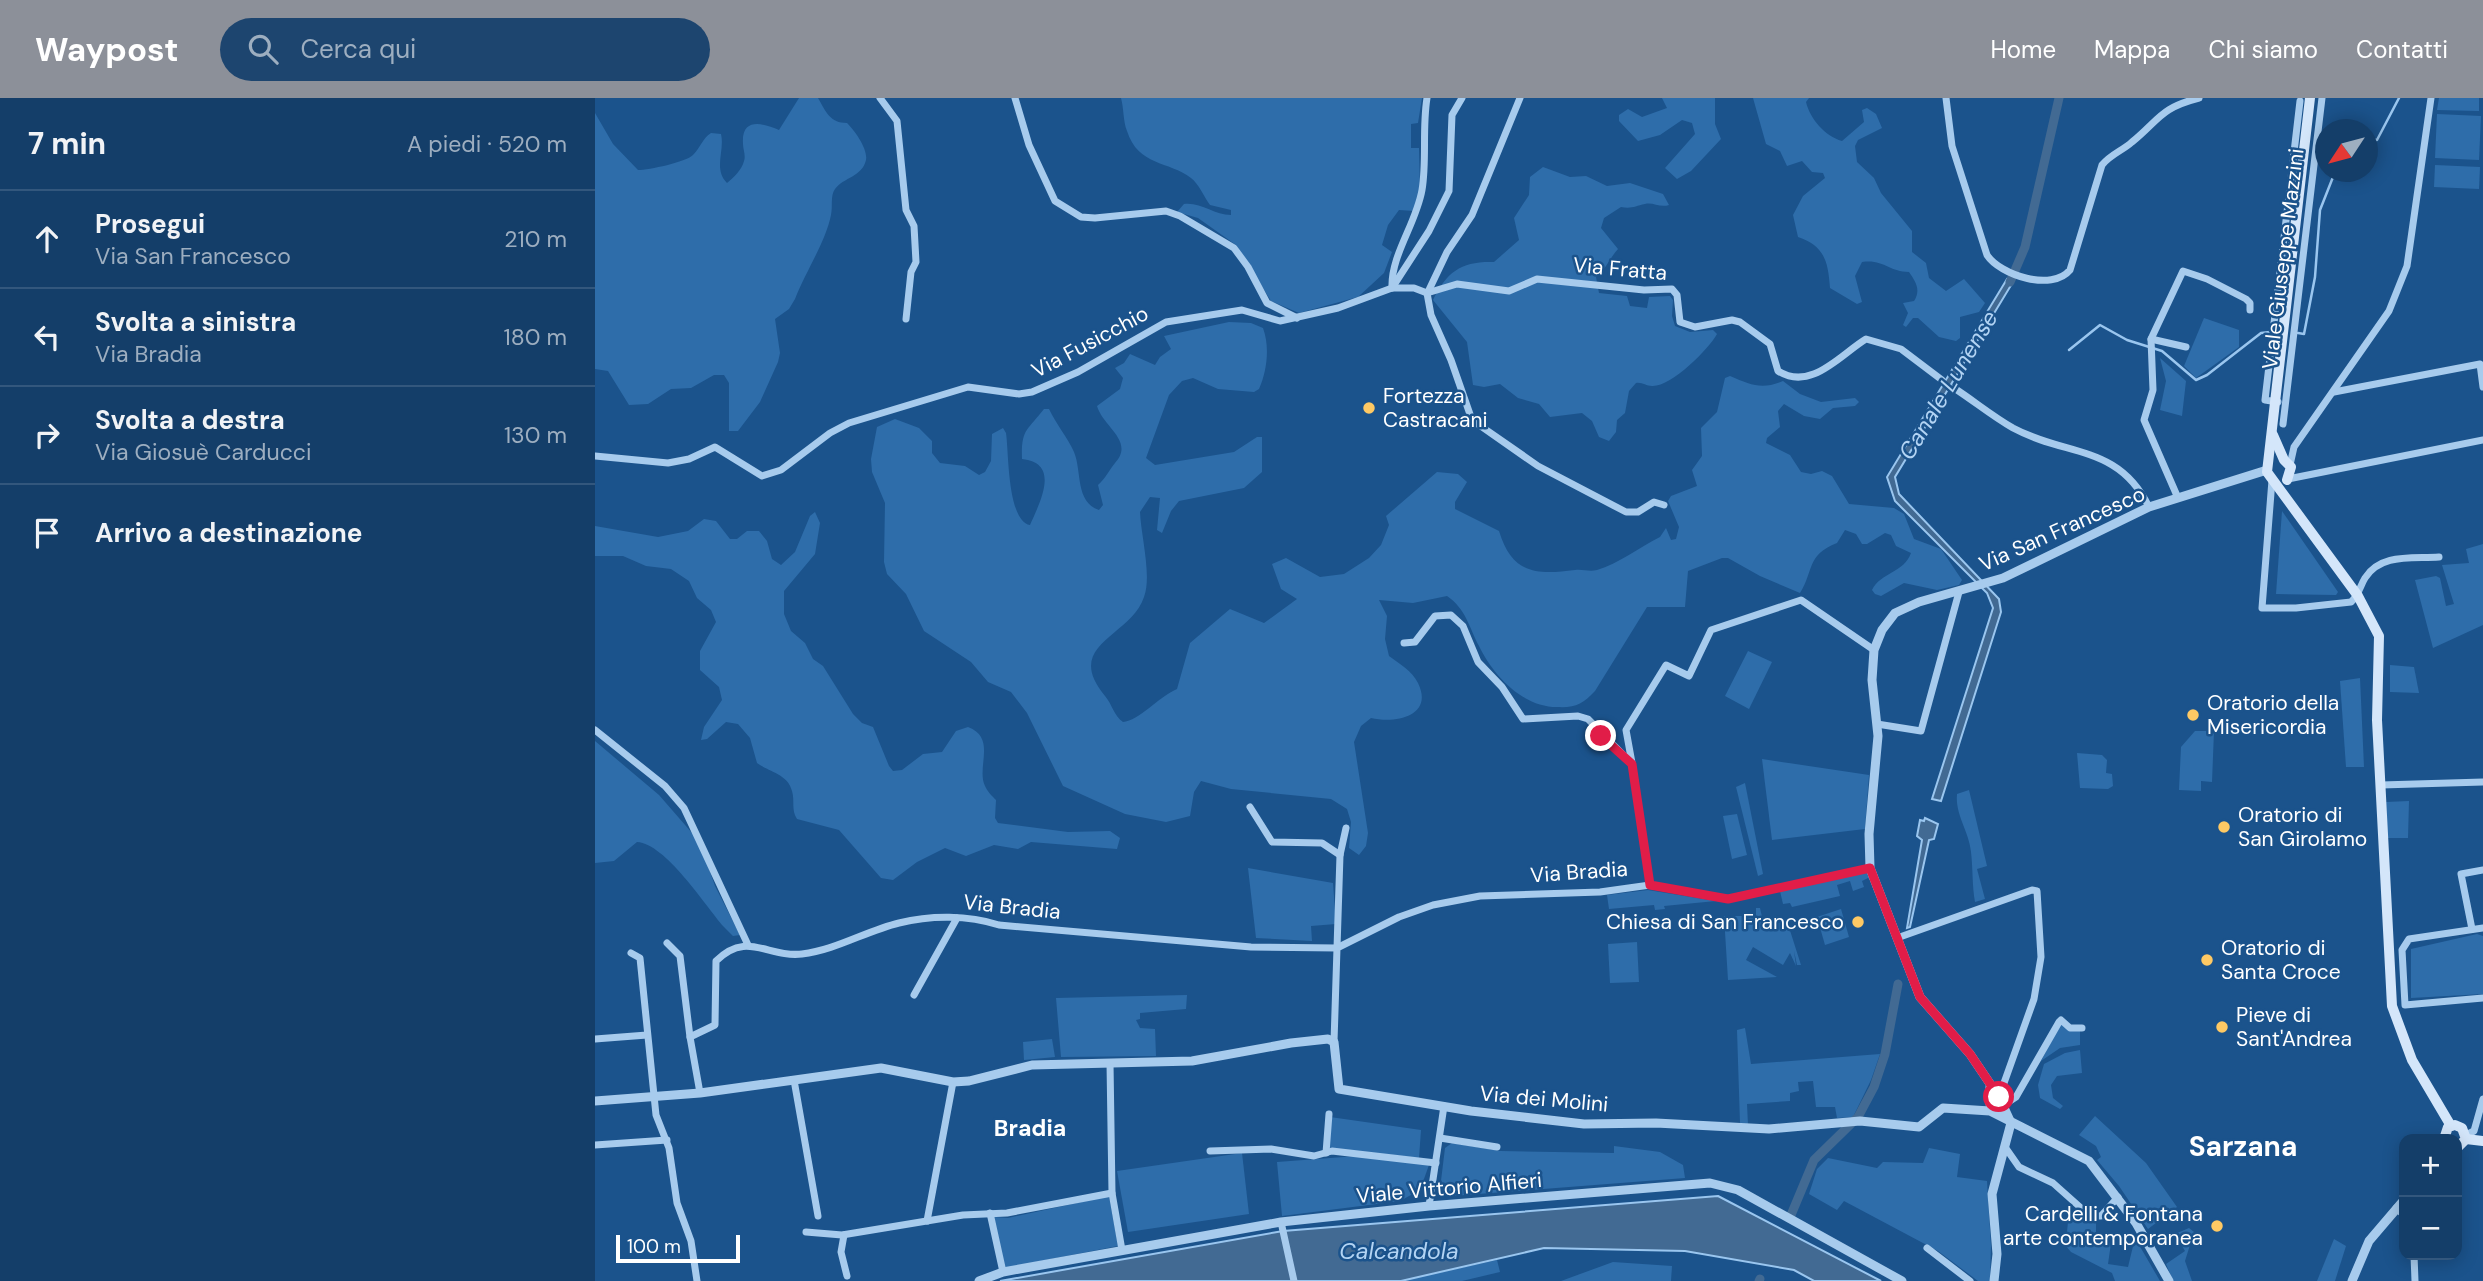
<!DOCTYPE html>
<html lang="it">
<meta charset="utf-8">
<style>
:root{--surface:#143e69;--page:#1d456f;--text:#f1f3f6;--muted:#9daec0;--line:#33577d;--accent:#8c9099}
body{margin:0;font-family:"DM Sans",sans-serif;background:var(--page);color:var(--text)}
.controls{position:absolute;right:21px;bottom:21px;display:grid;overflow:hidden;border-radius:14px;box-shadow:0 4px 18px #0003}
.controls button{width:63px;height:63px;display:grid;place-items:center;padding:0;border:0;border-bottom:2px solid var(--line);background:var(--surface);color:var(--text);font:35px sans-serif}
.compass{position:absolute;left:1720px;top:21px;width:63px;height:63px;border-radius:50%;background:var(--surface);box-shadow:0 4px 18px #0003;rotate:234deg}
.scale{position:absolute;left:21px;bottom:18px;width:124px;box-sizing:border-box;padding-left:7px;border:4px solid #fff;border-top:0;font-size:19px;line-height:24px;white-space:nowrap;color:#fff;-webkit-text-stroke:5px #1b538c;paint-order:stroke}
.stop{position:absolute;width:21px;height:21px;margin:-16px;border:5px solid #e11d48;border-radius:50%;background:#fff}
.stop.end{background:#e11d48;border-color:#fff;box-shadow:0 2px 7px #0008}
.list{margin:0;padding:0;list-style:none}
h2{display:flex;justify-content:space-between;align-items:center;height:91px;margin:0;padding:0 28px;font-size:30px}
h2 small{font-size:23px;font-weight:400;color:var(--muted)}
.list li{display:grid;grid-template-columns:46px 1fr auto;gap:21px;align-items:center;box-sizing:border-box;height:98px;padding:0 28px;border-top:2px solid var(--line)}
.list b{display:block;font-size:26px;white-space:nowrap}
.list p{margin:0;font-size:23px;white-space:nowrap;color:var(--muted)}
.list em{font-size:23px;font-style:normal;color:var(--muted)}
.icon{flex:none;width:38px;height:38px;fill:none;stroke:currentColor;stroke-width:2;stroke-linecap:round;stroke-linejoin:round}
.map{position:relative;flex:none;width:1888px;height:1183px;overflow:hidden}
header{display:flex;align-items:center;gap:42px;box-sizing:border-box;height:98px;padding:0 35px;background:var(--accent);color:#fff}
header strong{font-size:33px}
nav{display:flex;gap:38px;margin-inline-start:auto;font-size:24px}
.search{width:490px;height:63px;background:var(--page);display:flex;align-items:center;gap:18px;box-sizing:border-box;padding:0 24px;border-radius:38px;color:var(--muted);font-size:26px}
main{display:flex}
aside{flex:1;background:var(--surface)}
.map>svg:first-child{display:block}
.green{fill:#2e6daa}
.water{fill:#426a93;stroke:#9ac6ef;stroke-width:2}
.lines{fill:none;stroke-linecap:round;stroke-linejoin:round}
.stream{stroke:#9ac6ef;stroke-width:2.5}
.canal{stroke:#426a93;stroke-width:9}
.minor{stroke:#a7cbed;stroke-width:7}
.tertiary{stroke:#a7cbed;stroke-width:9}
.secondary{stroke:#d4e6fa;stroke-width:10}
.route{stroke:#e11d48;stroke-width:9}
.poi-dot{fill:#fec964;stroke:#1b538c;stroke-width:2.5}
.labels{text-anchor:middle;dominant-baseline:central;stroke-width:5;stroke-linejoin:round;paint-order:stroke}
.street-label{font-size:21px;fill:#fff;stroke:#1b538c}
.poi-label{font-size:21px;fill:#fff;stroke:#1b538c;text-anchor:start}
.water-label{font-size:23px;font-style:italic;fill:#b3d4f4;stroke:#1b538c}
.neighbourhood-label{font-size:23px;font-weight:bold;fill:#fff;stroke:#1b538c}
.district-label{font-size:28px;font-weight:bold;fill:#fff;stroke:#1b538c}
</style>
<header>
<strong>Waypost</strong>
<div class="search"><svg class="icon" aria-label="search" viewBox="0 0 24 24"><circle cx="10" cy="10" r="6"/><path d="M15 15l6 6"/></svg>Cerca qui</div>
<nav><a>Home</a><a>Mappa</a><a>Chi siamo</a><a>Contatti</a></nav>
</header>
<main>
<aside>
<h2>7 min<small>A piedi · 520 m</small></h2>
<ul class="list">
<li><svg class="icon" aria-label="ahead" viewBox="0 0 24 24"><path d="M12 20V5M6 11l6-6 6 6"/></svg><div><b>Prosegui</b><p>Via San Francesco</p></div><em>210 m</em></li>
<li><svg class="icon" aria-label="left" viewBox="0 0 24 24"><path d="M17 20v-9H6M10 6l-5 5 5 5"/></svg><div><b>Svolta a sinistra</b><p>Via Bradia</p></div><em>180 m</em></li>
<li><svg class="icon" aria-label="right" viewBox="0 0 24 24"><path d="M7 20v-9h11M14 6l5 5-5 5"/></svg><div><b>Svolta a destra</b><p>Via Giosuè Carducci</p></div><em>130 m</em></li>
<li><svg class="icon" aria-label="arrive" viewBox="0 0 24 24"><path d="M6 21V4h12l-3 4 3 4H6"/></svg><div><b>Arrivo a destinazione</b></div></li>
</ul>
</aside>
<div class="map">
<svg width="1888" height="1183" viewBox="0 0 1888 1183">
<rect width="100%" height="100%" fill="#1b538c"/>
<g class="green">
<path d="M204 0H223C231 14 235 25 252 25 260 33 273 51 271 62 267 79 249 79 240 91 235 98 238 108 236 117 231 143 210 175 200 201L194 211 180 221 185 255 183 264 165 304 143 333H134V285L129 277H119L96 290 76 291 53 306 34 307 13 273 0 271V15L18 46 43 72C54 72 91 64 98 57 106 49 107 41 116 35L126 36C130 53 118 71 132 85 138 80 147 72 149 63 151 58 148 51 148 46 146 19 168 25 184 32Z"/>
<path d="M526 0H827L823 25 816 26V50H824L825 92 819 113 804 112 793 127 787 147 797 154 789 175 763 199 704 215 676 203 641 147 603 120 582 114 589 106C606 104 619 117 636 117V112L615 107C609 99 604 86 596 80 574 63 543 68 532 33 528 23 529 11 526 0Z"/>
<polygon points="1067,0 1120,0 1120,26 1126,41 1096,73 1082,81 1070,70 1100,36 1097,25 1087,22 1065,37 1043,43 1024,23 1024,17 1033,11 1047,19 1072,10"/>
<path d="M1158 0H1214L1211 4C1215 21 1230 38 1247 43L1269 24 1267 12 1272 10 1281 16 1287 30 1263 42 1260 48 1262 64 1279 80 1286 95 1317 133V154L1331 165 1334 180 1351 193 1369 181 1390 205 1384 214 1365 219V240L1361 243 1344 239 1323 220H1318L1311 229 1308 227 1313 215 1308 205 1319 203C1326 192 1321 184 1314 174 1294 174 1289 161 1267 164L1260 178 1267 204 1262 206 1235 190C1233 164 1230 148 1203 139L1198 117 1208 98 1230 80 1228 75 1217 74 1207 63 1192 68 1185 53 1171 46Z"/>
<polygon points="1844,0 1884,0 1884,13 1842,12"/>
<polygon points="1842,16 1886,18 1884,62 1840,60"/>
<polygon points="1840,67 1885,69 1884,91 1839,89"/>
<path d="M948 69 975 79 991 78 1012 88 1035 85 1068 96 1074 107C1065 110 1058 104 1050 106 1040 108 1037 111 1026 109L1009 120 1006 130 1023 151C1014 161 1012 170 1001 179L1004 195 1032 198 1035 208 1052 210 1054 199 1075 198 1078 202 1077 218 1080 228 1095 234 1118 232 1122 236C1114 251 1076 289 1057 288 1051 288 1047 284 1041 285L1034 293 1030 315 1022 322 1021 334 1014 343 1004 339 997 323 987 315 955 319 944 306 923 300 905 286 889 289 878 287 872 244 838 202C852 173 867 163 899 164L924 142 919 120 934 97 935 79Z"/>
<polygon points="1609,220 1644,232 1644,249 1601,280 1589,268"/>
<path d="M634 224 656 225 668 230C675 249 672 273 664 291L659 294 623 291 598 280 587 283 574 297 551 360 560 367 639 354 662 339H667V374L649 390 584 403 576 413 567 435 562 432 565 400 555 399 545 414C546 438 557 478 549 499 536 539 467 546 510 598 517 606 519 618 528 624 544 623 563 599 582 591L595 545 635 511 669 525 702 501 686 491 677 466 691 460 725 479 749 476 774 460 786 447 794 427 791 418 842 374 863 376 872 384 860 404V411L904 433C917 476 941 477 980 472 988 471 994 474 1002 472 1023 466 1045 449 1065 439L1071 430 1076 442 1081 441 1084 429 1073 403 1076 398 1102 388 1097 372 1107 358 1106 330 1122 314 1130 280 1135 278C1156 287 1167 292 1188 283L1205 296 1226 304 1260 300 1264 304 1260 308 1238 310 1225 321 1209 318 1189 306 1183 313 1185 329 1172 340 1171 345 1195 357 1206 374 1216 376 1227 373 1237 378 1254 406 1299 410 1309 416 1319 441 1346 451 1367 482 1364 487 1342 492 1309 485 1286 498 1280 496 1277 492C1286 474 1309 475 1316 455L1301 448 1296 437 1290 435 1272 446H1267L1261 436 1250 432 1242 445C1211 457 1219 473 1205 495L1165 478 1133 460H1127L1093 473 1090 509H1052L1000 593C988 606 980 610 962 609 927 609 898 577 884 548 874 529 871 511 852 498L818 505 784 502 792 518 790 541 794 558C805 566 817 573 823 585 839 618 801 626 776 620L766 628 759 644 773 735 771 748 764 757 754 750 756 724 752 711 736 701 636 691 606 683 599 694 595 718 571 724 530 716 468 688 432 615 416 594 393 584 376 564 329 533 311 496 292 476 289 464 290 405 277 374 276 361 282 329 300 321 324 330 337 343V355L345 365 370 368 384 377 390 374 396 363 397 336 408 330 411 335C414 355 412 422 435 427 445 404 466 365 427 361 426 331 432 333 449 311H454C461 326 473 340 479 354 487 373 480 404 504 412L508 407 503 387C511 380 514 372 520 365 540 343 508 329 502 308L525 291 528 280 520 270 529 265 535 256 560 267 565 259 576 251 569 238Z"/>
<polygon points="1565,260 1591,283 1587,318 1565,312 1571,283"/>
<polygon points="1687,413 1743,494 1741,497 1681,496"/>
<path d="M220 414 225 425 220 456 189 493V516L196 533 210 545 218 561 228 568 258 616 267 625 278 629 294 668 298 673 307 672 328 656 347 654 361 633 373 629C402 640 381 669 390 688 392 693 397 698 401 702L400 720 403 725 473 734 515 733 525 740 522 751 436 744 423 751 399 747 371 758 350 750 322 764 298 782 286 780 244 732 202 721C196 712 200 703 197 693 193 676 174 674 162 665L155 640 143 626 131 624 112 641 106 642 109 629 127 602 124 589 105 572V553L121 524 116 512 102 500 94 483 76 471 51 468 28 458H0V428L63 439 93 433 109 421 121 423 135 441H142L152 433H164L172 443 177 461 186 467 200 454 215 418Z"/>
<polygon points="1888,446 1888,527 1838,550 1820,482 1841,478 1845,480 1851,508 1859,506 1847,467 1874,465 1871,451"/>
<polygon points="1153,553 1177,564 1154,611 1130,598"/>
<polygon points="1795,567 1819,569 1824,595 1795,594"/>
<polygon points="1765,580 1769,669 1751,669 1745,583"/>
<polygon points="1600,633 1619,633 1617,684 1606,683 1606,693 1584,692 1586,649"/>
<path d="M0 643 64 697 104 743 120 788 145 837 138 838 129 829C109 806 71 746 42 744L19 763 0 765Z"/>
<polygon points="1482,655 1507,657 1512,662 1511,675 1517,676 1518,688 1513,691 1485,690"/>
<polygon points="1167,661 1274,677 1270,731 1177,742"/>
<polygon points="1150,685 1168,776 1163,778 1141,689"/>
<path d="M1374 692 1392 768 1382 771 1390 801 1380 804C1377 787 1378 771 1376 754 1374 733 1360 717 1362 696Z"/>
<polygon points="1814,703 1813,740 1792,740 1791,704"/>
<polygon points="1142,716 1152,757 1137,761 1128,718"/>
<polygon points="653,770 738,785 741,826 716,828 717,843 661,840"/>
<polygon points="1275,774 1281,790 1273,780 1267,783 1269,789 1258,793 1255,783 1242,787 1245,798 1197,809 1195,805 1188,806 1185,793"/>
<polygon points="1053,792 1121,803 1069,808 1070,811 1060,812 1059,807 1014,811 1012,797"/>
<polygon points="1161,810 1165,810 1169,828 1192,823 1206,867 1202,867 1199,853 1201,868 1195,855 1188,867 1158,849 1151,862 1182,879 1133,882 1129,818 1161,818"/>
<polygon points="1246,811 1254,839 1230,847 1222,819"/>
<polygon points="1882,836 1888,838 1888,896 1816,900 1816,851"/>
<polygon points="1042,844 1044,884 1015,885 1013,846"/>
<polygon points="592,897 591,911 545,915 545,921 541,922 545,930 560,931 561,958 466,959 461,900"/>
<polygon points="1466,925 1485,933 1485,947 1465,950 1446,963"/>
<polygon points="1150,930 1156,966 1285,956 1276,982 1258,1019 1242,1020 1240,1009 1221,1009 1218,983 1203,984 1204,993 1195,995 1195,1003 1152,1006 1153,1027 1145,1025 1142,932"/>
<polygon points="457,941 460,959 429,962 428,944"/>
<polygon points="1485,952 1487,975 1462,978 1456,987 1458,1000 1468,1008 1465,1011 1445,1000 1443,987 1449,966 1470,955"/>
<polygon points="1500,1018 1551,1065 1582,1109 1553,1131 1524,1088 1502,1062 1506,1059 1501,1048 1484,1037"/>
<polygon points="735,1019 826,1032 824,1060 735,1050"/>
<polygon points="857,1045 905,1053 1019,1055 1019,1048 1065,1054 1088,1067 1090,1080 844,1099 850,1050"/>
<polygon points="1334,1050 1365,1056 1362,1079 1392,1083 1396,1148 1395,1183 1383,1183 1343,1153 1249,1103 1242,1112 1214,1096 1222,1071 1233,1060 1282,1070 1288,1064 1328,1065"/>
<polygon points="647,1055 654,1116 533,1134 522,1073"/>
<polygon points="762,1058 834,1067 825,1092 805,1103 687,1118 682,1064"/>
<polygon points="514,1098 523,1148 410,1170 399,1119 413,1120"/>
<polygon points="1484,1119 1501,1123 1501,1142 1516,1145 1513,1166 1533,1169 1540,1140 1565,1183 1520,1183 1517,1175 1476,1154 1464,1140 1472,1134 1473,1124 1484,1122"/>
<polygon points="1594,1130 1599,1134 1590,1163 1597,1183 1578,1183 1571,1166 1590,1153 1580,1136"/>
<polygon points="1739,1141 1751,1148 1740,1183 1722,1183"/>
<polygon points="902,1162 905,1174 867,1183 806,1183"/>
<polygon points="1018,1164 1077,1168 1076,1183 966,1183"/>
</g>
<g class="water">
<polygon points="1412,181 1418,184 1300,379 1304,396 1404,501 1406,514 1346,703 1337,701 1398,510 1392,495 1300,403 1292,379"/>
<polygon points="1330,720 1343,726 1339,741 1334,742 1315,829 1312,830 1327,742 1322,738 1325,722 1329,723"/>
<polygon points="1123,1098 1286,1183 1219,1183 1199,1172 1090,1153 949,1150 806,1183 405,1183 688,1133"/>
</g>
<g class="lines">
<g class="stream">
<polyline points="1772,41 1782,42 1804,0"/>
<polyline points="1703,235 1709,236 1720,179 1725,112 1740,74"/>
<polyline points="1474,252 1505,227 1532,242 1567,253 1601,282 1612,277 1666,235 1675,234"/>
</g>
<g class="canal">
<polyline points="1415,184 1430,149 1464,0"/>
<polyline points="1196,1117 1219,1062 1263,1019 1279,989 1290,956 1303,886"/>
<polyline points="1164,1183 1165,1181"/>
</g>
<g class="minor">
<polyline points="285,0 302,23 311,112 319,128 321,164 316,174 311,221"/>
<polyline points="420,0 434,47 460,103 486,119 500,120 571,113 585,118 639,150 653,169 672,205 702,220"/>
<path d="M1351 0 1357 48 1392 157C1405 177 1457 194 1475 172L1507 67C1516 56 1527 53 1537 44 1565 21 1565 10 1604 0"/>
<path d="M797 189C796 157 821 126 827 92 832 62 827 31 832 0"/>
<polyline points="797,190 834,133 854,93 857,17 867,0"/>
<polyline points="833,194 852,154 877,117 925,0"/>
<path d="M832 195 862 186 914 193 942 181 1049 192 1077 191 1082 197 1085 224 1100 229 1137 222 1145 224 1175 246 1183 273C1216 294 1246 256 1271 241L1306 251 1347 282"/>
<polyline points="832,195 836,217 856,262 877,322 943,368 1031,414 1043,414 1059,404 1069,407"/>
<polyline points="1556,241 1591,249"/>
<path d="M1359 290C1379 303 1397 318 1418 330 1472 359 1523 346 1554 409"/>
<polyline points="1739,294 1885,266 1888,289"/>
<polyline points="1683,304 1670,302 1705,3"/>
<polyline points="1688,326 1727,0"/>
<polyline points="0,358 73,365 94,361 120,349 167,378 186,372 235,335 254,325 373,289 424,296 437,294 483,274 571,224 647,212 685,223 743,210 797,190 819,190 832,195"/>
<polyline points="1695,367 1699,349 1794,213 1812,168 1836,0"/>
<polyline points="1693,381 1888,342"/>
<path d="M1677 382 1667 510H1701L1756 504C1764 497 1765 488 1770 480 1786 455 1817 461 1844 459"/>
<polyline points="1583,400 1549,322 1558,292 1556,241 1588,173 1612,181 1651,201 1655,205 1655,212"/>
<polyline points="809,545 820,544 840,518 856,517 868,528 883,564 907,589 928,621 983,618 993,621 1037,666 1055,787"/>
<polyline points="1282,626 1326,633 1364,494"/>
<polyline points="0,632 70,688 89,710 153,847"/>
<polyline points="1037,665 1031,632 1071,567 1094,578 1116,532 1206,502 1279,552"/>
<polyline points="1786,687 1888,684"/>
<polyline points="655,709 677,744 727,745 745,757"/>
<polyline points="1888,830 1814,841 1807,852 1810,907 1888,900"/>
<polyline points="1877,831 1866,776 1888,772"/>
<polyline points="1302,840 1437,792 1442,793 1446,859 1439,901 1404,999"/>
<polyline points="72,845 85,858 95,939"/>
<polyline points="36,855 45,860 61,1017 74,1050 82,1105 96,1143 102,1183"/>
<polyline points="319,897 362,820"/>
<polyline points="0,941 52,937"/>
<polyline points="739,944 742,850 804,819 838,807 885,798 1005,794 1055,787 1133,801 1275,770"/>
<polyline points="515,965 517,1095 527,1152"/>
<polyline points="199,982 223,1118"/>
<path d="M105 995 95 939 120 927 121 863C152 832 173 860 207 856 241 852 271 833 304 825 336 817 373 817 404 827L656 849 742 850 745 757 751 730"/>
<polyline points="1407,1008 1421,999 1464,924 1466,922 1475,930 1487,930"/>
<polyline points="1871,1037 1879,1033 1888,1001"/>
<polyline points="845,1040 902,1049"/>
<polyline points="0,1047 72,1042"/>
<polyline points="1410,1049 1424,1069 1458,1085 1495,1118 1506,1118 1523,1099"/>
<polyline points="615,1053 676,1051 719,1058 737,1053 841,1065"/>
<polyline points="731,1055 734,1016"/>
<polyline points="834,1108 849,1008"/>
<polyline points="1801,1110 1809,1117"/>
<polyline points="395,1115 408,1174"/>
<polyline points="332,1123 358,984"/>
<polyline points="686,1124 699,1183"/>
<polyline points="211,1134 247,1137 368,1117 412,1115 517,1095"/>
<polyline points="249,1137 246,1154 252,1178"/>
<polyline points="1332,1150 1375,1183"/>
<polyline points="1819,1157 1820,1183"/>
</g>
<g class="tertiary">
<polyline points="1395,989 1395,1006"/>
<polyline points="0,1003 105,995 286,970 358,984 374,983 437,967 597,963 696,945 733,941 739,944 744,991 876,1013 989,1026 1061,1025 1174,1031 1265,1023 1324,1029 1348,1010 1395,1013 1494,1063 1541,1125 1574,1183"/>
<polyline points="384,1183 408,1174 686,1124 834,1108 1115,1085 1143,1092 1307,1183"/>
<polyline points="1399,1183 1402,1156 1397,1096 1416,1025 1404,999 1375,956 1325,899 1275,770 1274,736 1283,638 1277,582 1279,552 1287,532 1300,515 1324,504 1408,480 1554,409 1672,372"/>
<polyline points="1757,1183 1774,1143 1809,1102"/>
</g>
<g class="secondary">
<polyline points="1715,0 1672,374 1763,498 1784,538 1782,622 1797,908 1817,962 1856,1028"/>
<polyline points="1678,337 1689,362 1696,369 1692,382"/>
<polyline points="1849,1041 1853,1029 1860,1027 1867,1030 1871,1041 1862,1050"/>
<polyline points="1871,1041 1888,1043"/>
</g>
</g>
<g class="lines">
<polyline class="route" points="1006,638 1037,666 1055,787 1133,801 1275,770 1325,899 1375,956 1404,999"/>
</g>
<g class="poi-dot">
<circle cx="774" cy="310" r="7"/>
<circle cx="1598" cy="617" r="7"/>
<circle cx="1629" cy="729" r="7"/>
<circle cx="1263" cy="824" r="7"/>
<circle cx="1612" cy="862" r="7"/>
<circle cx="1627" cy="929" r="7"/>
<circle cx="1622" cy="1128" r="7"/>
</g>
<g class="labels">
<g class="street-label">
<text transform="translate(1688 161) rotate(-83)">Viale Giuseppe Mazzini</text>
<text transform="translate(1025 171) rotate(5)">Via Fratta</text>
<text transform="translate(495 244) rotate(-28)">Via Fusicchio</text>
<text transform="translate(1467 431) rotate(-24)">Via San Francesco</text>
<text transform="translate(984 774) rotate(-4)">Via Bradia</text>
<text transform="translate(417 809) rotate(6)">Via Bradia</text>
<text transform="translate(949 1001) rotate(5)">Via dei Molini</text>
<text transform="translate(854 1090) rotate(-5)">Viale Vittorio Alfieri</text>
</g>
<g class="poi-label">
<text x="788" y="298">Fortezza<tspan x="788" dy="24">Castracani</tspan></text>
<text x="1612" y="605">Oratorio della<tspan x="1612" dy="24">Misericordia</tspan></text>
<text x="1643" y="717">Oratorio di<tspan x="1643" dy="24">San Girolamo</tspan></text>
<text x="1249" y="824" text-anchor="end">Chiesa di San Francesco</text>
<text x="1626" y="850">Oratorio di<tspan x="1626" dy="24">Santa Croce</tspan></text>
<text x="1641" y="917">Pieve di<tspan x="1641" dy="24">Sant'Andrea</tspan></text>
<text x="1608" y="1116" text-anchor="end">Cardelli &amp; Fontana<tspan x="1608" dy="24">arte contemporanea</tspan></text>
</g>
<g class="water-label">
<text transform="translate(1353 287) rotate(-59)">Canale Lunense</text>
<text x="804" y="1153">Calcandola</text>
</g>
<g class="neighbourhood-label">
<text x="435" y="1030">Bradia</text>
</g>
<g class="district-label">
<text x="1648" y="1048">Sarzana</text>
</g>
</g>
</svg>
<div class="controls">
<button>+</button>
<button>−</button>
</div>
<svg class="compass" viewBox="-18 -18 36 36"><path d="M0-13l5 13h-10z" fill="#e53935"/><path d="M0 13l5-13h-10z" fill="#9daec0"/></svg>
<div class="scale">100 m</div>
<div class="stop" style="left:1404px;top:999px"></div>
<div class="stop end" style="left:1006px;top:638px"></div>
</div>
</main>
